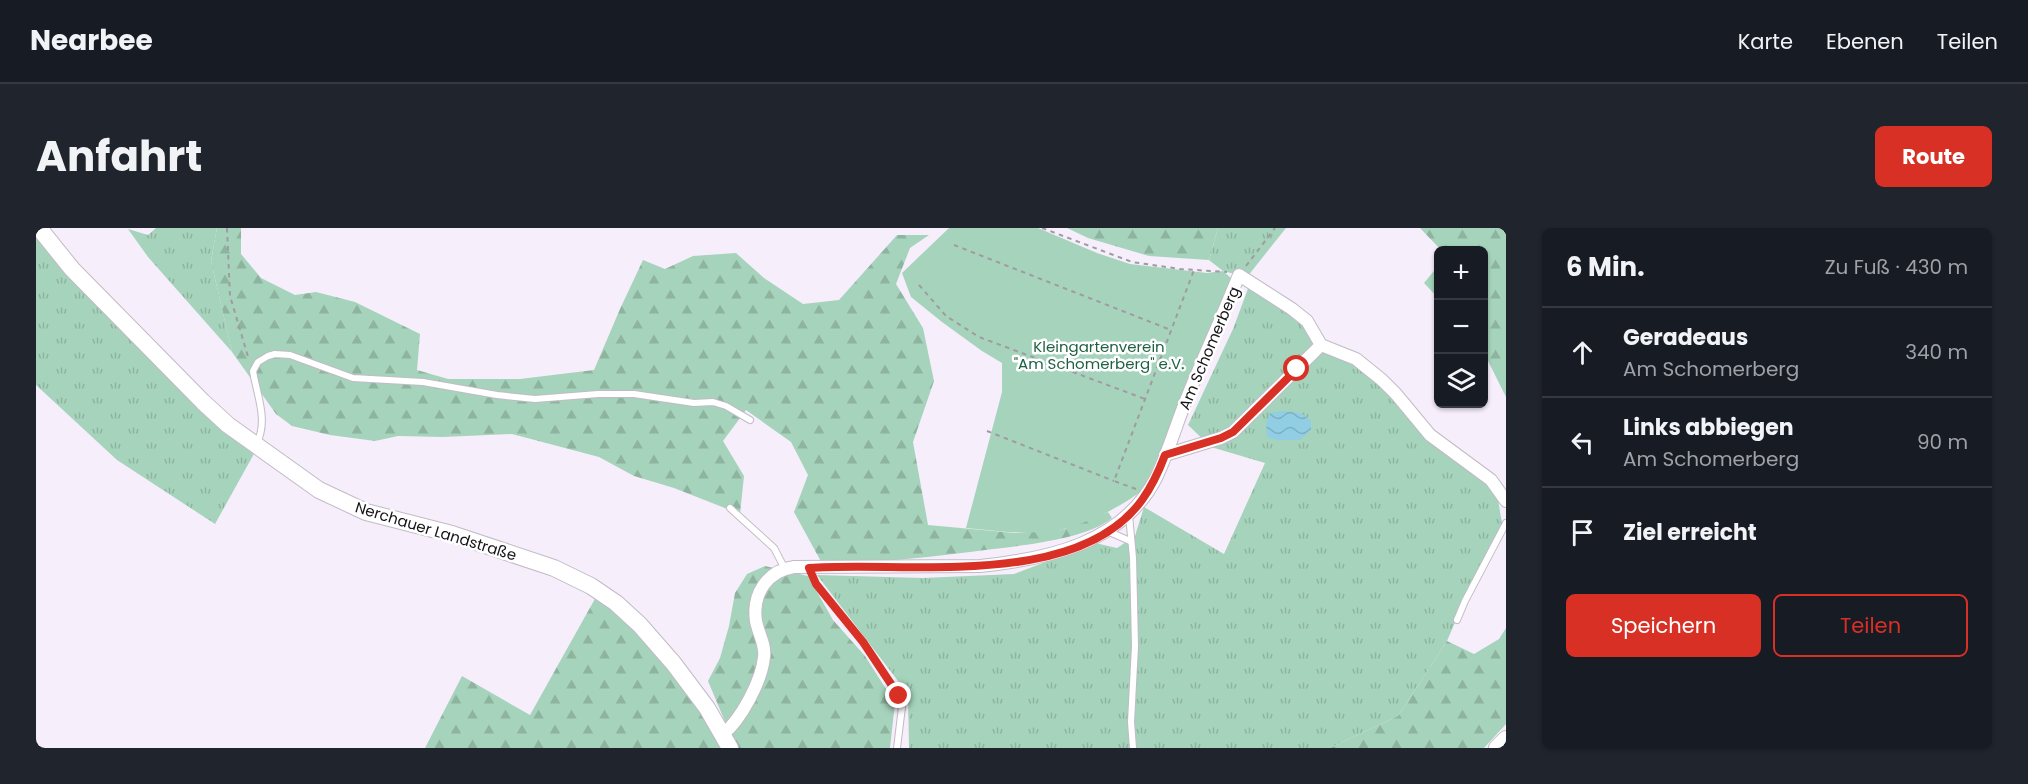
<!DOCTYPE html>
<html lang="de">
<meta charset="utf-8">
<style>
:root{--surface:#171b24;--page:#20242c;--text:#f1f3f6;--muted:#9ea1a6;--line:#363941;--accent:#d93025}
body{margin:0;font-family:Poppins,sans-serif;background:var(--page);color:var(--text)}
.controls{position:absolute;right:18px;top:18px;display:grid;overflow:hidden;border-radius:9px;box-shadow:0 2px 4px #0004}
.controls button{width:54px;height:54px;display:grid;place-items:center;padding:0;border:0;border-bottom:2px solid var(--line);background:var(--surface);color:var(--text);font:30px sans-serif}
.stop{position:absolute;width:18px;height:18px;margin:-14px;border:4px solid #d93025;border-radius:50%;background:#fff}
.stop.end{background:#d93025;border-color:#fff;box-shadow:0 2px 6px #0008}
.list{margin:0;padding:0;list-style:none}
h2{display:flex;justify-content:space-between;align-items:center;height:78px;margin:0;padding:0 24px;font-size:26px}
h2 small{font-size:20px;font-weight:400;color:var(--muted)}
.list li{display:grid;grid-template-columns:39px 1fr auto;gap:18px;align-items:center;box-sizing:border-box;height:90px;padding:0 24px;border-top:2px solid var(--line)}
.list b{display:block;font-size:22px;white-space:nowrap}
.list p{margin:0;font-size:20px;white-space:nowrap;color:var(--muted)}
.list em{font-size:20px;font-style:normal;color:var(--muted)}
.actions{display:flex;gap:12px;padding:18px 24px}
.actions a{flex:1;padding:14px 0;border:2px solid var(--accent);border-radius:9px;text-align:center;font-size:21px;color:var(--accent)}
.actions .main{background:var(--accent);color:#fff}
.icon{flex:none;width:33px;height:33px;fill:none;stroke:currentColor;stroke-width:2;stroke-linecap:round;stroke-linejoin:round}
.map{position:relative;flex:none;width:1470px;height:520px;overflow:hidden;border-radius:9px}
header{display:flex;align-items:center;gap:36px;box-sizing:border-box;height:84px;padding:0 30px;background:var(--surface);border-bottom:2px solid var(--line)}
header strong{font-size:28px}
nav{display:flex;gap:33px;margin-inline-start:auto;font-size:21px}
.intro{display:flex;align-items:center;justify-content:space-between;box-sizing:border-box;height:144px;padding:0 36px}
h1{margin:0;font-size:42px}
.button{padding:15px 27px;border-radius:9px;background:var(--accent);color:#fff;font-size:21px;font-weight:700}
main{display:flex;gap:36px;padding:0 36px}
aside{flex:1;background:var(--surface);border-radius:9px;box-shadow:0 2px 4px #0004}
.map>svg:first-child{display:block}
.grass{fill:url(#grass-tufts)}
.forest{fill:url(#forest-firs)}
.garden{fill:#a6d3bb}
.water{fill:url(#water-waves)}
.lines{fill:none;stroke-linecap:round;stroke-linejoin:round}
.service-casing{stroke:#c2bbc7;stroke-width:8}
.minor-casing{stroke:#c2bbc7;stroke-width:14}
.secondary-casing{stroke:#c2bbc7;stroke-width:18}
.path{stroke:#a09aa3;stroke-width:2;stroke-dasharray:4.5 4.5;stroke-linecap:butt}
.service{stroke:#fff;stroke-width:6}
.minor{stroke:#fff;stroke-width:12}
.secondary{stroke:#fff;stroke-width:16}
.route{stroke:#d93025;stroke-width:8}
.labels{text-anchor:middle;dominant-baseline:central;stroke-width:5;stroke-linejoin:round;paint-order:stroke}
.park-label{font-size:15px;fill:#206044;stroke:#fff}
.street-label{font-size:15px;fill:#161418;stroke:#fff}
</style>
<header>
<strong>Nearbee</strong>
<nav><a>Karte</a><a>Ebenen</a><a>Teilen</a></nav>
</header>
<div class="intro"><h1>Anfahrt</h1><a class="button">Route</a></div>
<main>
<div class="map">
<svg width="1470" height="520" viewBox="0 0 1470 520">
<defs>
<pattern id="grass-tufts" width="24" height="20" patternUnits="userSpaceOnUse" patternTransform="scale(1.5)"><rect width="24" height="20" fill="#a6d3bb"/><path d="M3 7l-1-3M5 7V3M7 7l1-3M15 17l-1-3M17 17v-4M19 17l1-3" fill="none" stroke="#8eb4a0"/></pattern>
<pattern id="forest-firs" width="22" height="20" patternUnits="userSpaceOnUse" patternTransform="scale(1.5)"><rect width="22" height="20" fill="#a6d3bb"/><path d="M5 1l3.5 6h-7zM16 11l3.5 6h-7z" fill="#8eb4a0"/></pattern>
<pattern id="water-waves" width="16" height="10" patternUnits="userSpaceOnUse" patternTransform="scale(1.5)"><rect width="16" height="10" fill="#91cee4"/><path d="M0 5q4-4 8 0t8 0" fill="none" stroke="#7cb0c3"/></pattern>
</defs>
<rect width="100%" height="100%" fill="#f6eefb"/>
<g class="grass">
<polygon points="120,0 181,0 175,33 196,124 112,29 92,1 112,7"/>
<polygon points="1182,0 1250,0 1211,49 1187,43 1173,32"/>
<polygon points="0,6 219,224 179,296 81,232 0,157"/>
<polygon points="1213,58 1265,95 1274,111 1292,126 1316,136 1336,149 1348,159 1391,212 1451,253 1462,271 1466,296 1440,346 1411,413 1362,488 1294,520 873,520 872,466 781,347 887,350 978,346 1059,315 1081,320 1099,308 1108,279 1188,326 1229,235 1175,219 1152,197 1197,101"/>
</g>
<g class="forest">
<path d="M181 0H205V26L225 50 259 67 280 64 319 74 384 106 381 142 412 151H484L558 142 584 81 607 32 629 41 657 28 700 25 728 50 767 76 803 72 861 7H893L874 20 860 56 887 100 898 153 877 214 892 297 979 305 1028 301 1072 284 1076 290C1051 311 989 317 957 321 901 329 845 333 788 339L758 284 772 247 755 214 710 182 687 213 708 248 704 286 638 260 598 248 563 229 476 206 407 209 362 208 339 213 294 207 256 198 240 186 196 124 175 33Z"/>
<polygon points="1031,0 1182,0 1173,32 1113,28 1052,10"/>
<polygon points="1384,0 1470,0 1470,169 1448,125 1448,22 1405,22"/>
<polygon points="1402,38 1402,70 1388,55"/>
<polygon points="729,338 772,348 797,392 829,428 859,475 854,520 700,520 672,453 684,430 693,398 699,365 711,346"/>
<polygon points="560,369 585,387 653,464 688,520 389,520 426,448 494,487"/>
<polygon points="1470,400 1470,496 1448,520 1294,520 1362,488 1411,413 1438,426 1463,411"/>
</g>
<path class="garden" d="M913 0H1002L1061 25 1094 36 1171 45 1187 43 1196 51 1181 97 1107 262C1086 278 1053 295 1027 301 996 308 961 303 930 300L966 164V135L946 123 906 94 875 69 866 45Z"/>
<polygon class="water" points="1247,183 1265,185 1275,193 1275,202 1264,212 1241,212 1231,209 1230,195 1234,185"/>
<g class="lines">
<defs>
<g id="service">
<path d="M220 217C233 193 221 168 217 143L222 134 232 128 239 126 254 127 317 150 387 154 461 167 499 171 562 166H598L658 175 677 174 690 178 714 192"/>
<polyline points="694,280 738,320 749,341"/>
<polyline points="1093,287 1097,330 1099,418 1095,494 1097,520"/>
<polyline points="1071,303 1094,313"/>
<polyline points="773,340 780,356 827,414 863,468 866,479 861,520"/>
<polyline points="1421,392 1429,373 1470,295"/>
</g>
<g id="minor">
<polyline points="1129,227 1185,210 1197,204 1285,117 1320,131 1346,152 1360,166 1394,207 1455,252 1470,273"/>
<path d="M687 506C705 492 726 452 728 429 730 417 722 405 720 393 716 366 731 343 758 339L944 338C1011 331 1086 316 1120 250 1133 223 1141 193 1153 165 1169 126 1187 87 1203 47L1256 81 1271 93 1285 117"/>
</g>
<g id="secondary">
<polyline points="3,0 36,41 167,174 192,197 283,262 330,284 416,306 518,340 555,358 580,375 604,397 638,436 671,480 694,520"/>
<polyline points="1461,520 1470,511"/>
</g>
</defs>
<use href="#service" class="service-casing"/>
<use href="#minor" class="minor-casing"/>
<use href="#secondary" class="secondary-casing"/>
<g class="path">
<polyline points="191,0 194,68 213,132"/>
<polyline points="1006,0 1096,34 1144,41 1191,44"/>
<polyline points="918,17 1135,102"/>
<polyline points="1210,38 1239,0"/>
<polyline points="883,57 910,88 943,109 1109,171"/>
<polyline points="951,203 1078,253"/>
<polyline points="1100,261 1078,253 1158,42"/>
</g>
<use href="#service" class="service"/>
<use href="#minor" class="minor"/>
<use href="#secondary" class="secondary"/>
</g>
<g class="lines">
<path class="route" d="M863 468 827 414 780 356 773 340C870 333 1041 362 1106 272 1116 258 1123 243 1129 227L1185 210 1197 204 1261 141"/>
</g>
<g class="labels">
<g class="park-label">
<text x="1063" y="118">Kleingartenverein<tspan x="1063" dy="17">"Am Schomerberg" e.V.</tspan></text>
</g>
<g class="street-label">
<text transform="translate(1173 120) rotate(-67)">Am Schomerberg</text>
<text transform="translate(400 303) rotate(17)">Nerchauer Landstraße</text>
</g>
</g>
</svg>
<div class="controls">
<button>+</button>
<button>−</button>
<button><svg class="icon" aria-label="layers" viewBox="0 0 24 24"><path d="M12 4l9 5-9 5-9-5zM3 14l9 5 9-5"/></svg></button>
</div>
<div class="stop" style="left:1261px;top:141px"></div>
<div class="stop end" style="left:863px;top:468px"></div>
</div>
<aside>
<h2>6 Min.<small>Zu Fuß · 430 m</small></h2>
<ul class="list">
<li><svg class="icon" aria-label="ahead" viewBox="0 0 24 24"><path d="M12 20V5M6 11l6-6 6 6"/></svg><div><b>Geradeaus</b><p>Am Schomerberg</p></div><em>340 m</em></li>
<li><svg class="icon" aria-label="left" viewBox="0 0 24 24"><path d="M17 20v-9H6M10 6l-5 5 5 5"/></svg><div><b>Links abbiegen</b><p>Am Schomerberg</p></div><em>90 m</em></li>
<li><svg class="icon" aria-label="arrive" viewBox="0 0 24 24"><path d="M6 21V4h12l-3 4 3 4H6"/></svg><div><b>Ziel erreicht</b></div></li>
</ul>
<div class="actions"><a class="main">Speichern</a><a>Teilen</a></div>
</aside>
</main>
